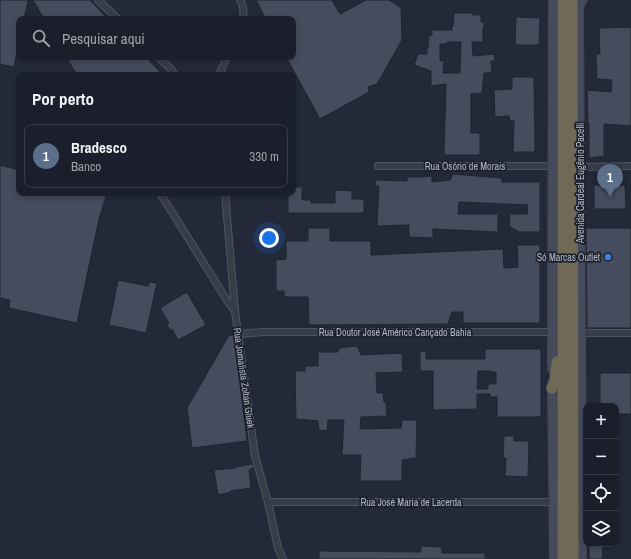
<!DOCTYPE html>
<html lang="pt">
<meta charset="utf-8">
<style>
:root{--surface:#1b1f2b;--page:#242733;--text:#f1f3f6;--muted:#a0a2a9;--line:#393d47;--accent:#0b8043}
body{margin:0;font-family:"Archivo Narrow",sans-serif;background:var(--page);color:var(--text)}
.controls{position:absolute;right:12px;bottom:12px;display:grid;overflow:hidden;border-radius:8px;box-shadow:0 2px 6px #0003}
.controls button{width:36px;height:36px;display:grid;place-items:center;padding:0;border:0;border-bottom:1px solid var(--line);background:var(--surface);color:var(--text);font:20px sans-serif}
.you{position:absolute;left:269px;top:238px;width:14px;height:14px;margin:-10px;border:3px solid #fff;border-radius:50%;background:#1a73e8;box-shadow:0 0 0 6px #1a73e833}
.badge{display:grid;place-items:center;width:26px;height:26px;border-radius:50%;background:var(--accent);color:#fff;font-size:13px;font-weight:700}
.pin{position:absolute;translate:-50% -33px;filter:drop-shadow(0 1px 2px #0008)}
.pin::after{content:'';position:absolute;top:21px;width:14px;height:12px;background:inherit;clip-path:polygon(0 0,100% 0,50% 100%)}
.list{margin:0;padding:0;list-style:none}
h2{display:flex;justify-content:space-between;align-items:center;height:52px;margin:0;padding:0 16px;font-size:17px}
h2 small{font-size:13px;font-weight:400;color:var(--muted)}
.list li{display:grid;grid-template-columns:26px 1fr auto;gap:12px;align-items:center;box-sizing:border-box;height:64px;margin:0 8px 8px;padding:0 8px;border:1px solid var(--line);border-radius:8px}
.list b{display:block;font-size:15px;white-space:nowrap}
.list p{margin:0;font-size:13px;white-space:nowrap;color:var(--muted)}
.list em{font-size:13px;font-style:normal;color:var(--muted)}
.icon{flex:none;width:22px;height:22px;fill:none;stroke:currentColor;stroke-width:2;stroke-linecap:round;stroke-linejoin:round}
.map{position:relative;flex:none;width:631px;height:559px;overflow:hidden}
.search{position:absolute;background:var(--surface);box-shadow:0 2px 6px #0003;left:16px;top:16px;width:280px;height:44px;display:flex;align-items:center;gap:10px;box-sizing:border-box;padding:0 14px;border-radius:8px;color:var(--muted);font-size:15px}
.panel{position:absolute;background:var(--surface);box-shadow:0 2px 6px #0003;left:16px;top:72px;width:280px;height:124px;border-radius:8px}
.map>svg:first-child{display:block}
.building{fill:#454c5d;stroke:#1f2330;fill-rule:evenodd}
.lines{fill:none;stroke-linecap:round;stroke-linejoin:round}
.minor-casing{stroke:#505461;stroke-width:8}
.secondary-casing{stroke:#414552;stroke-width:10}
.motorway-casing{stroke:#404451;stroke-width:13}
.minor{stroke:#373c49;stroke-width:6}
.secondary{stroke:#464b5c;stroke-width:8}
.motorway{stroke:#6f6955;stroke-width:11}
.shop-dot{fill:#3f7fe0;stroke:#1d212e;stroke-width:1.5}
.labels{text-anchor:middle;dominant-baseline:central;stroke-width:3.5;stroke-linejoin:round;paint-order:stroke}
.street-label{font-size:10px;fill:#b3b7c5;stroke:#1d212e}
.poi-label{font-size:10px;fill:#b3b7c5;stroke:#1d212e;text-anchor:end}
</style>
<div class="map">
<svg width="631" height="559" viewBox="0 0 631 559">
<rect width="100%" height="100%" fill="#242939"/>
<g class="building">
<polygon points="0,0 28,0 24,19 19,19 19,43 14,67 0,64"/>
<polygon points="33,0 90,0 108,19 44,19"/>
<polygon points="256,0 332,0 340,14 366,0 389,0 401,8 402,40 377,84 368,87 369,92 320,119 286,57 293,57 293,19 266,19"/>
<path d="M454 13H473V15H481V22H484V28H483V42H472L473 56 494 54 495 61H491L492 73H484L482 93 471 94V133H480V155H444L446 84 431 86V71L414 65 418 54H427V48H428L429 35H432V30H452V26H453ZM447 42H461L460 73H443L444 60 440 61V44H447Z"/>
<polygon points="516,17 540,18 539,45 515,45"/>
<polygon points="631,27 631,126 604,124 604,156 589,158 589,124 588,124 587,90 611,92 612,80 597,79 596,54 600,54 599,28"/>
<polygon points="66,57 146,57 163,75 77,75"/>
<polygon points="512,77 534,77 535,152 513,152 514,121 510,121 509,116 495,117 494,90 512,89"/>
<polygon points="0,165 19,170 19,193 107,193 99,219 77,323 9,308 10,300 0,298"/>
<polygon points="453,174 501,178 502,182 540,182 540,232 519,232 509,226 510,214 527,214 528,205 459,202 458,214 498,214 498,232 433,229 433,238 409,237 409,225 377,226 379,186 375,186 375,180 407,181 407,177 423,177 432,176 432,182 450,180"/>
<polygon points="594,185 625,185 626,209 594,209"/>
<polygon points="293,187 302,187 302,200 311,200 311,203 335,203 335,190 352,191 352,199 364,199 364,213 288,213 288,193 293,193"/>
<polygon points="308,228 330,228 330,241 371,241 371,255 503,249 504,268 518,267 517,245 540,245 540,323 463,323 463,312 452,312 448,324 309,325 308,297 284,297 284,291 276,291 276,260 286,259 286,241 308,241"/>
<polygon points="586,228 631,228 631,328 587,328"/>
<polygon points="118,280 148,286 149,282 157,283 146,333 109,325"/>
<polygon points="187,292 206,325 178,340 172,329 170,330 166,324 169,323 160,308"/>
<polygon points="229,335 234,335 247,441 192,448 187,408"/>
<polygon points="357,346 361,355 402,353 403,372 376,373 377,393 383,393 384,402 386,402 387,416 361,417 360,429 401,428 402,420 417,420 416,458 402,460 402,481 360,481 361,455 342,455 344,420 328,420 327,431 319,430 318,421 296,419 295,371 305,371 305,366 318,366 318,352 338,352 339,348"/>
<path d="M485 349H541V417H497V397H490V394H477V409L433 410V371H420V351H426V359H485ZM478 371H491V372H496V384H488V389H477Z"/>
<polygon points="600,373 631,373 631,414 616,414 616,406 600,406"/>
<polygon points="504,436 514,436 514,441 529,441 528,477 505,476 506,458 503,458"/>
<polygon points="253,464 254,467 249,470 251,488 230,491 231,492 218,495 214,470 235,468 235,467"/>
<polygon points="589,544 603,544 602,559 589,559"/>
<polygon points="421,546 442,547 442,553 485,553 485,559 319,559 319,551 421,552"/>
</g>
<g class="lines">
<defs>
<g id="minor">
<polyline points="98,0 118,19"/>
<path d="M240 0C244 6 244 12 243 19"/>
<polyline points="158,57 170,68 175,75"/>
<polyline points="219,75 227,57"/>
<polyline points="378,166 553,166"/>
<polyline points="581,167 631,166"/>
<polyline points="160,193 228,302 235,311"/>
<polyline points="225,193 235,311 255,456 268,502 278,548 283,559"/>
<polyline points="580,333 631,333"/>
<polyline points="238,334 264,332 553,332"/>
<polyline points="268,502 554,502"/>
</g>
<g id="secondary">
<polyline points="552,369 553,0"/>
<polyline points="552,383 554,559"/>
<path d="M582 559C581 377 581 195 579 13L580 4 583 0"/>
</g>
<g id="motorway">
<polyline points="572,0 573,559"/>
<polyline points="552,388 555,382 557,362"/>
<polyline points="563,559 563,0"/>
</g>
</defs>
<use href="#minor" class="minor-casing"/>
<use href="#secondary" class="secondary-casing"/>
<use href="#motorway" class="motorway-casing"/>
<use href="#minor" class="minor"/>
<use href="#secondary" class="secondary"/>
<use href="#motorway" class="motorway"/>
</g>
<circle class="shop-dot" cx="608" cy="257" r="4"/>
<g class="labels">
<g class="street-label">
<text x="465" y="166">Rua Osório de Morais</text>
<text transform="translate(580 183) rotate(-90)">Avenida Cardeal Eugênio Pacelli</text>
<text x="395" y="332">Rua Doutor José Américo Cançado Bahia</text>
<text transform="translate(244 378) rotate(82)">Rua Jornalista Zoltan Gluek</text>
<text x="411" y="502">Rua José Maria de Lacerda</text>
</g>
<g class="poi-label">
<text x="600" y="257">Só Marcas Outlet</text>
</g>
</g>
</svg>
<div class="controls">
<button>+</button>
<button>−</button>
<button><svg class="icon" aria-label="locate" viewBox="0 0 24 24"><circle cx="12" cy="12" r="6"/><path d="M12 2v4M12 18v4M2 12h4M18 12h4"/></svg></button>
<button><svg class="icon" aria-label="layers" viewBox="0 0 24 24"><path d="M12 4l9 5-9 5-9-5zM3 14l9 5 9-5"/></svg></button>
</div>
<div class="you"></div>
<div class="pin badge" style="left:610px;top:197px;background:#5c6f8a">1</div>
<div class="search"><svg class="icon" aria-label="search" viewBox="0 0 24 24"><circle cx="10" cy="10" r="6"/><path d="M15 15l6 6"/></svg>Pesquisar aqui</div>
<section class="panel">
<h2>Por perto<small></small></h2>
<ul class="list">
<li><span class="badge" style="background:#5c6f8a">1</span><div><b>Bradesco</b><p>Banco</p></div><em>330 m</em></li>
</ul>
</section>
</div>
